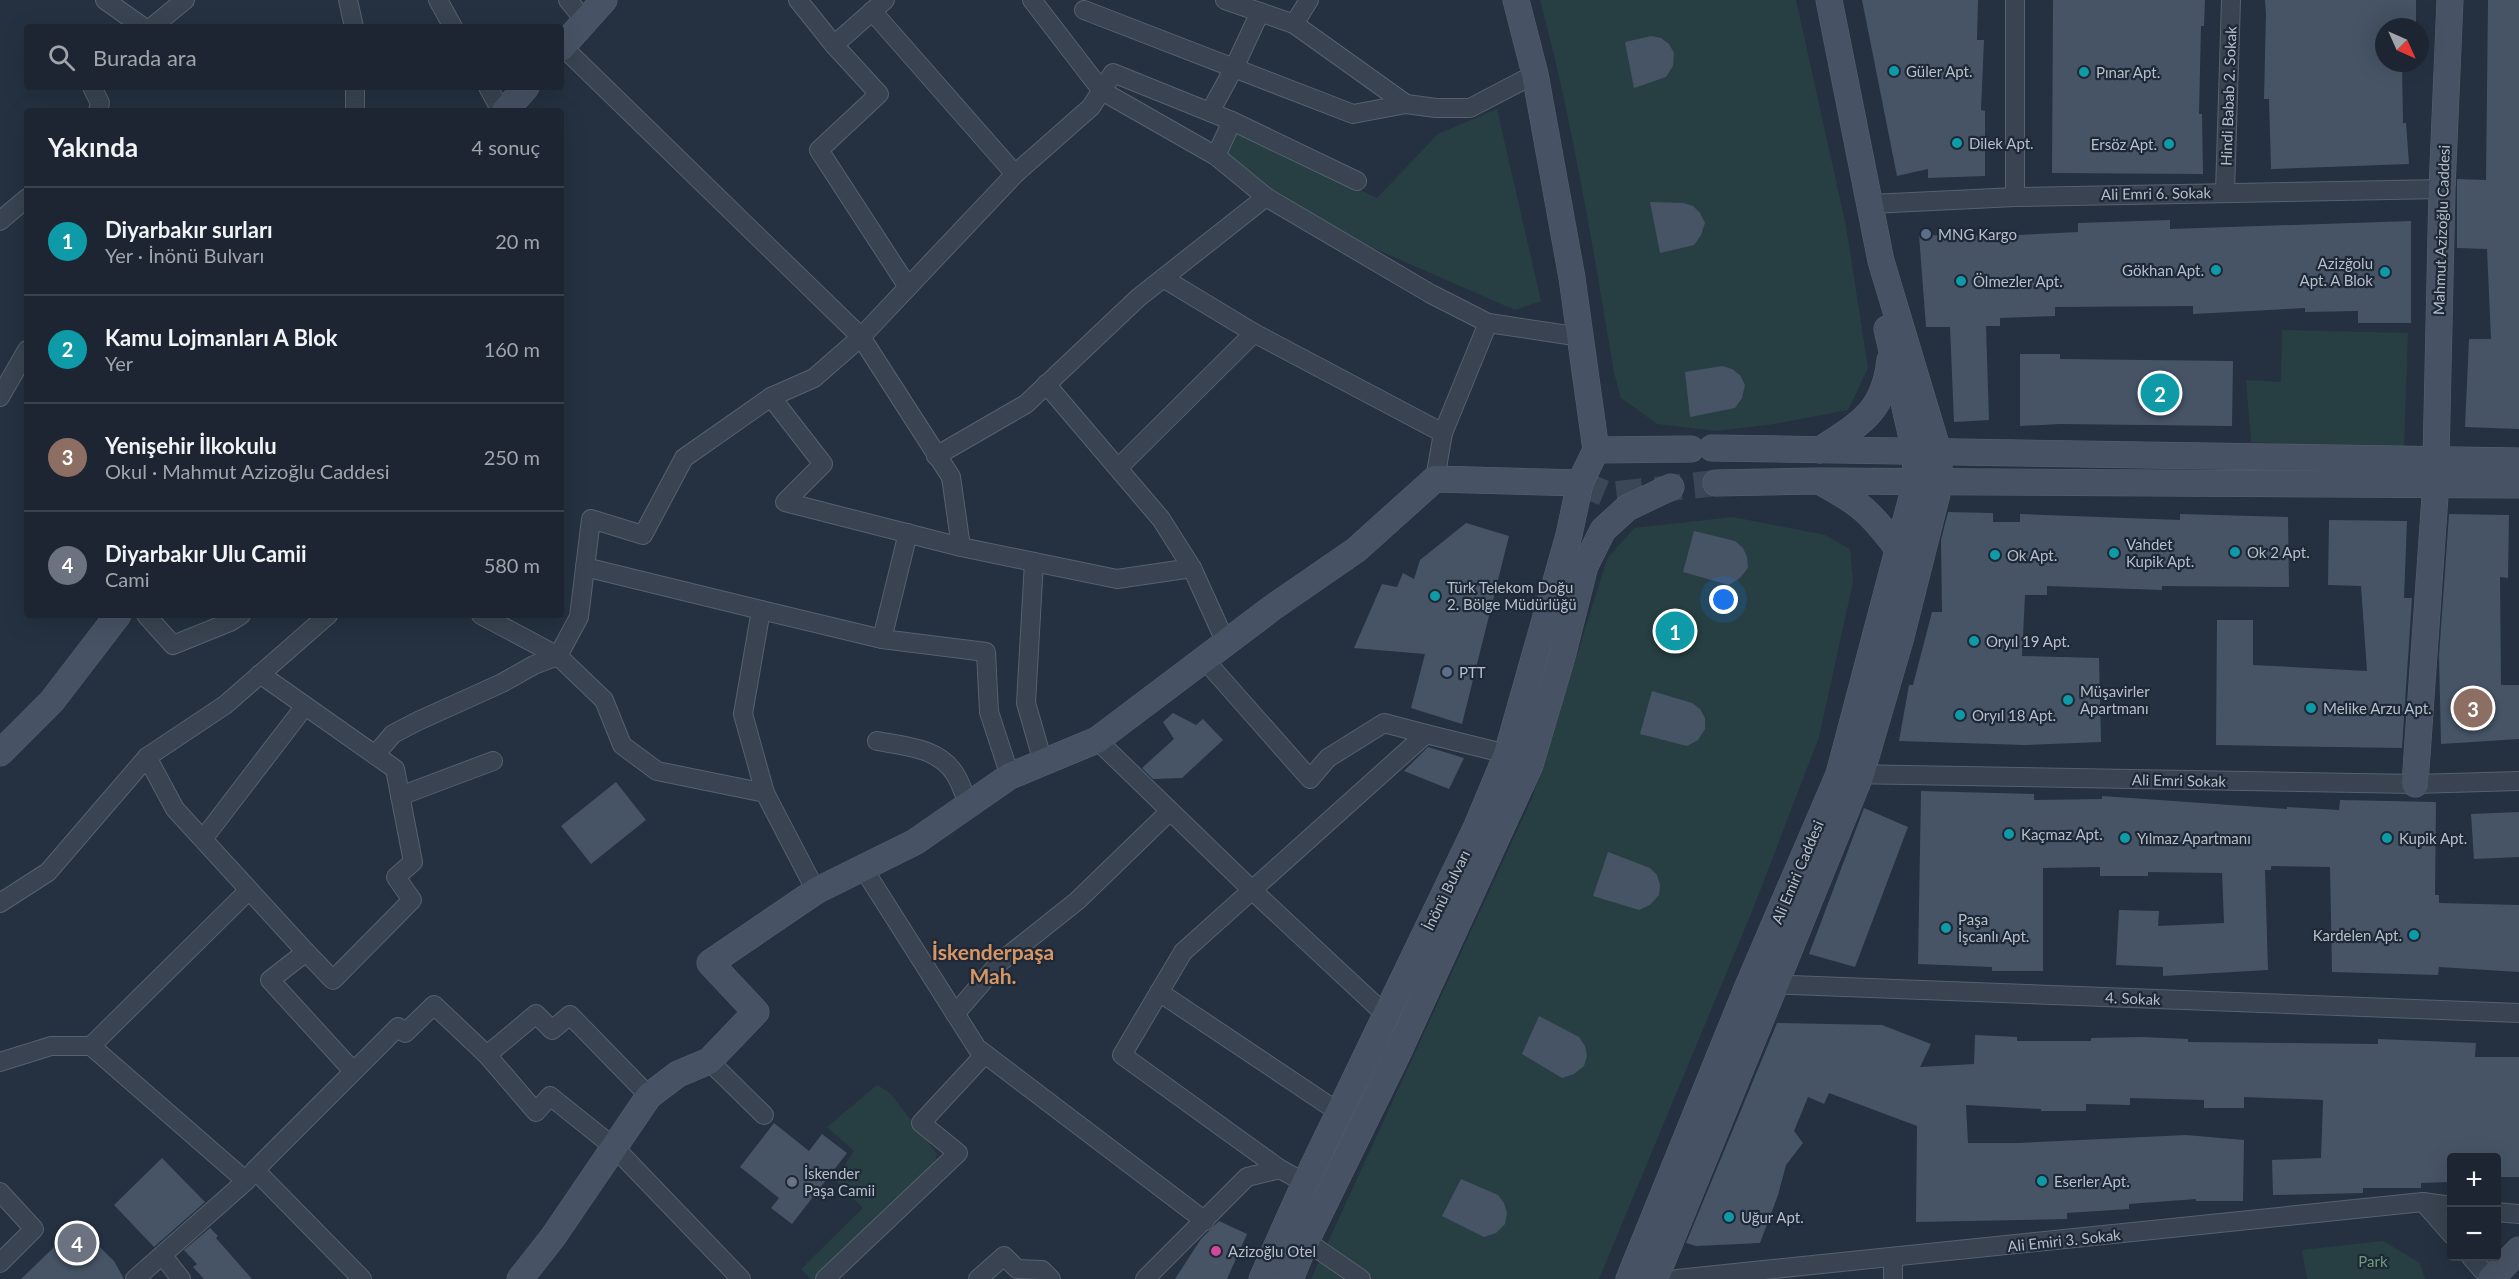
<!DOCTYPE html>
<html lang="tr">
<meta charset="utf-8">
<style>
:root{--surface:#1c2531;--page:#29313d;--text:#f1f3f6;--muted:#a0a5ab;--line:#3a424d;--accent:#8cb7fa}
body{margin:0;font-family:Lato,sans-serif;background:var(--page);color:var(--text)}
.controls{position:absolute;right:18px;bottom:18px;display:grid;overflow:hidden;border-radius:6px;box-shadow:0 6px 24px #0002}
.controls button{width:54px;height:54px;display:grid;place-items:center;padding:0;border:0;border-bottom:2px solid var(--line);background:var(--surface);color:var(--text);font:30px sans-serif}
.compass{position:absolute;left:2375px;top:18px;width:54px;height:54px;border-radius:50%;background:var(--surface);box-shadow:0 6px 24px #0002;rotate:135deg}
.you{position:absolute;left:1724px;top:600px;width:21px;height:21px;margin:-15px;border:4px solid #fff;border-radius:50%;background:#1a73e8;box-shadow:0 0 0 9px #1a73e833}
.badge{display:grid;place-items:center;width:39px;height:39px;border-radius:50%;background:var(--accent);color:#fff;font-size:20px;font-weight:700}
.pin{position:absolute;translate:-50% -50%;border:3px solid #fff;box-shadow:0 2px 6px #0006}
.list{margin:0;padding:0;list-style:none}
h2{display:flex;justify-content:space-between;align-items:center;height:78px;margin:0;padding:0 24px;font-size:26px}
h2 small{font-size:20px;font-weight:400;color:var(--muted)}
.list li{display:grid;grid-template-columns:39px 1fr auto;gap:18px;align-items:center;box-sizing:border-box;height:108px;padding:0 24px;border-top:2px solid var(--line)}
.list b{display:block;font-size:22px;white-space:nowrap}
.list p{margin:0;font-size:20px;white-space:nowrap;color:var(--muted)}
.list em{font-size:20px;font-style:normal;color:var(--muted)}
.icon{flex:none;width:33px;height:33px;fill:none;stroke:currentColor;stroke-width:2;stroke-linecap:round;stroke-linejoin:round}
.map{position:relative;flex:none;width:2519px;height:1279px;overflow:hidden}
.search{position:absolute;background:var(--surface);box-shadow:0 6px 24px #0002;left:24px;top:24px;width:540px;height:66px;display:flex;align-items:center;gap:15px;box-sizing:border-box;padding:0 21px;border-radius:6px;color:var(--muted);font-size:22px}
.panel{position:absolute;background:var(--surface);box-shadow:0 6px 24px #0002;left:24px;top:108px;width:540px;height:510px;border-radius:6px}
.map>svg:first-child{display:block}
.green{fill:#273f42}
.building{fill:#465466}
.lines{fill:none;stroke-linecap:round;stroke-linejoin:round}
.secondary-tunnel{stroke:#3b4656;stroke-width:26;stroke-dasharray:26 13;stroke-linecap:butt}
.street-casing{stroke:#57616e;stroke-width:20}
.secondary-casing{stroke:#57616e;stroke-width:27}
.street{stroke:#394351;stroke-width:18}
.secondary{stroke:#475264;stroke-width:26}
.culture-dot{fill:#0f9aa8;stroke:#1e2836;stroke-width:2}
.service-dot{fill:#5c6f8a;stroke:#1e2836;stroke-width:2}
.worship-dot{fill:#6b7280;stroke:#1e2836;stroke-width:2}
.hotel-dot{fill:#d1479c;stroke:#1e2836;stroke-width:2}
.labels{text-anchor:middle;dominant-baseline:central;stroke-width:4.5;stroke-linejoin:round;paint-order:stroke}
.poi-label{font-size:15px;fill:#b6bfcb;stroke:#1e2836;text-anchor:start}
.street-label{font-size:15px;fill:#b6bfcb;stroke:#1e2836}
.park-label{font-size:15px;fill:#6d9d78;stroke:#1e2836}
.district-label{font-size:21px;font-weight:bold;fill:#d89664;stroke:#1e2836}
</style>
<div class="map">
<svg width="2519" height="1279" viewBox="0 0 2519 1279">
<rect width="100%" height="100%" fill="#253141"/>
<g class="green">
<path d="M1540 0H1796L1846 226 1868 368 1848 410 1768 425 1716 431 1657 424 1621 398 1614 373C1593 248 1573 123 1540 0Z"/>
<polygon points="1497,109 1541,301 1515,310 1371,247 1268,188 1225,154 1238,131 1377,198 1438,134"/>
<polygon points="2282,330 2408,333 2404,450 2251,442 2246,380 2281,382"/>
<polygon points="1733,517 1825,535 1850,549 1853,582 1819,737 1753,909 1599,1279 1311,1279 1533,796 1607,559 1634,528"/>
<polygon points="877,1085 890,1093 937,1154 934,1164 816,1279 811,1279 801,1269 863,1208 835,1180 854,1151 827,1127"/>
<polygon points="2383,1241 2420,1263 2425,1279 2307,1279 2302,1250"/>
</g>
<g class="building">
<polygon points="1862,0 1978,0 1977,40 1984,40 1981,110 1985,111 1985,176 1928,178 1928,169 1897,176"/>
<polygon points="2053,0 2205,0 2204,26 2201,26 2199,114 2202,114 2203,174 2052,173"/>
<polygon points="2265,0 2416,0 2416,27 2384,27 2384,63 2402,63 2403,123 2406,123 2409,164 2271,169 2269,99 2264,99 2266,14"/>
<polygon points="2488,0 2519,0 2519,429 2465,427 2469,339 2491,339 2487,249 2457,248 2457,179 2486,180"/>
<polygon points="1651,36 1661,38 1669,44 1674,53 1673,66 1666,77 1634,88 1625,42"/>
<polygon points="1650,202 1683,203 1693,206 1700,213 1705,223 1701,235 1694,245 1660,253"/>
<polygon points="2170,220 2170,229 2411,221 2411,323 2358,323 2358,311 2305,312 2305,308 2193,314 2193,306 2055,307 2055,316 2000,318 2000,326 1986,326 1989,420 1954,422 1950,327 1926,327 1919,235 1997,236 2078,232 2078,223"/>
<polygon points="2020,354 2060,354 2060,359 2233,361 2232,426 2060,424 2020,426"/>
<polygon points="1722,366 1732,369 1740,375 1745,385 1742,398 1735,408 1690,417 1685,372"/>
<polygon points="1948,512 1993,513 1993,522 2020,522 2020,514 2180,520 2180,514 2288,517 2289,587 2162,586 2162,590 2047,586 2047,595 2025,595 2022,656 2099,658 2101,742 2025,745 1899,741 1909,685 1913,685 1932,612 1942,612 1941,540"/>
<polygon points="2449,514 2509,515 2508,578 2500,577 2501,685 2519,685 2519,739 2441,744 2439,656"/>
<polygon points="2329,520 2407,521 2404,598 2412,598 2402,748 2216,745 2217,620 2253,620 2253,665 2367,671 2361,586 2328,585"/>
<polygon points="1466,523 1509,536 1462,724 1411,708 1425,654 1354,648 1382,584 1397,587 1403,573 1414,579 1420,560"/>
<polygon points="1694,531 1735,541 1743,548 1747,557 1748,568 1740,578 1729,585 1683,572"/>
<polygon points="1652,691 1692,703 1700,709 1705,718 1705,729 1698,740 1687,746 1640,734"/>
<polygon points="1173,713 1196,725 1203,719 1223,740 1182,778 1153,779 1142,768 1174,739 1163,722"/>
<polygon points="1428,747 1464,758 1449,789 1404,771"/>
<polygon points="616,782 646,820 591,864 561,826"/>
<polygon points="1921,791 2034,794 2034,800 2102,799 2102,796 2287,809 2287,807 2339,810 2340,800 2436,802 2435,895 2439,895 2439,903 2519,905 2519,972 2439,967 2438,975 2332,972 2330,867 2271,866 2271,870 2265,870 2268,970 2163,976 2163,967 2116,965 2119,910 2159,911 2158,926 2224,923 2222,873 2148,872 2148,876 2100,876 2100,867 2043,868 2043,971 1992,971 1992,967 1918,964"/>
<polygon points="1864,808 1908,827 1855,967 1809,954"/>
<polygon points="2519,812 2519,857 2474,859 2471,814"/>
<polygon points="1608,852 1650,868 1657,875 1660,885 1659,895 1650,905 1639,910 1593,896"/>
<polygon points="1539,1016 1579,1037 1585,1046 1587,1056 1584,1066 1574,1074 1562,1078 1522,1054"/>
<polygon points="1777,1023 1882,1025 1931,1044 1920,1067 1974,1064 1975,1035 2017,1037 2017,1041 2091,1041 2091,1038 2142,1037 2188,1039 2188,1042 2378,1044 2378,1039 2476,1043 2475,1057 2519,1057 2519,1177 2496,1177 2496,1158 2451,1158 2451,1182 2421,1183 2421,1188 2363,1188 2363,1193 2273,1195 2272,1160 2321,1158 2323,1100 2244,1097 2244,1108 2204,1108 2204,1100 2130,1098 2130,1105 2086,1104 2086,1111 2041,1111 2041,1109 1966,1105 1968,1143 2018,1143 2186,1135 2244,1140 2243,1201 2196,1201 2196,1199 2129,1204 2129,1209 2067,1213 2067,1219 1916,1222 1917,1126 1829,1093 1824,1104 1808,1097 1794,1131 1803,1143 1786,1165 1778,1195 1760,1243 1696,1246 1686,1243"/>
<polygon points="774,1123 809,1151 822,1134 847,1153 792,1224 771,1208 779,1198 740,1167"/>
<polygon points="162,1158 205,1202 154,1247 114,1205"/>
<polygon points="1461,1179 1498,1195 1504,1203 1507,1213 1505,1224 1496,1233 1484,1237 1442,1216"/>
<polygon points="1219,1221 1247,1234 1227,1279 1175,1279 1201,1239"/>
<polygon points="77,1225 114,1261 124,1279 21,1279"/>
<polygon points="210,1228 218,1236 216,1238 252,1279 204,1279 193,1267 197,1264 184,1250"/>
</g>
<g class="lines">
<polyline class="secondary-tunnel" points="1580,483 1609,495 1716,483"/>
<defs>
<g id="street">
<polyline points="105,0 143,27"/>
<polyline points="348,0 354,27"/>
<polyline points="438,0 453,27"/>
<polyline points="568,0 585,21"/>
<polyline points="798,0 834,45 879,94 819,150 908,287"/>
<polyline points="1032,0 1102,91 1216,156 1266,197 1431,294 1488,323 1581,337"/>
<polyline points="1225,0 1294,24 1406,104 1436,108 1470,108 1535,74"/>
<polyline points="2015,0 2015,197"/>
<polyline points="1084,10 1353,114 1406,104"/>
<polyline points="872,11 1015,174"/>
<polyline points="1294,24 1309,0"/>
<polyline points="152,27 185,0"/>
<polyline points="834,45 885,0"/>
<polyline points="562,46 861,337 814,378 771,397 823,464 785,502 961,547"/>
<polyline points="92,87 100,103 98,111"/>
<polyline points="488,87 501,111"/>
<polyline points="355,111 355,87"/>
<polyline points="1210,112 1234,68 1260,12"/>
<polyline points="1232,121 1357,181"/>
<polyline points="2225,192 2231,0"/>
<polyline points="1871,204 2015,197 2442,189"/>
<polyline points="0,221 27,198"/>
<polyline points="1163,278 1254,333"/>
<polyline points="1046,384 1161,519 1192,568 1226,643"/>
<polyline points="0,397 27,350"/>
<polyline points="1443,433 1488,323"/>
<polyline points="936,456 1026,404 1138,298 1266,197"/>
<polyline points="1118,468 1254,333 1443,433 1435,479"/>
<polyline points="908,533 882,639 986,652 989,712 1010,776"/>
<polyline points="1034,562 1026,703 1043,762"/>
<polyline points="585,567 761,610 743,714 765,793"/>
<polyline points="1192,568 1117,579 961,547 951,477 861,337 1015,174 1091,107 1113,73 1232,121 1216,156"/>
<polyline points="761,610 882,639"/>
<polyline points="146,615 173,645 230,622 241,615"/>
<polyline points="481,615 558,656 604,700 622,745 657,771 765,793 816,891"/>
<polyline points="1204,659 1310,779 1328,758 1384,723 1426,734"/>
<polyline points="260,674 395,769 413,862 396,877 412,900 333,980 306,952"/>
<polyline points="1097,740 1253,891 1386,1015"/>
<path d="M877 741C905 746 939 748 955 774 961 783 964 795 969 805"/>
<polyline points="375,755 393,734 418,721 502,683 534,665 558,656 579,617 591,519 643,535 684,458 771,397"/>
<polyline points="147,757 175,809 306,952 270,980 353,1071"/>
<polyline points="1849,774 2415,784 2519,781"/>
<polyline points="400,796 493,761"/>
<polyline points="203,839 305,706"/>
<polyline points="863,868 977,1048 1205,1221"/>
<polyline points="0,903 48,872 147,757 225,705 328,615"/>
<polyline points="1765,984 2519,1013"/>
<polyline points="1159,992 1340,1113"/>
<polyline points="955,1014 999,963 1077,901 1170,811"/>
<polyline points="91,1046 249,890"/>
<polyline points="487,1055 536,1014 552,1030 570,1015 649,1096"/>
<polyline points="709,1061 764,1115"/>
<polyline points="0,1062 51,1046 91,1046 246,1181"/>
<polyline points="255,1170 362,1279"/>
<polyline points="1305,1183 1280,1169 1122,1055 1183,952 1426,734 1507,754"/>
<polyline points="0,1192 34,1229 0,1263"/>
<polyline points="2423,1202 2452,1235"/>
<polyline points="2496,1212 2519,1214"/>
<polyline points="1306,1241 1361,1279"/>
<polyline points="163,1256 181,1279"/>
<polyline points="2470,1256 2490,1279"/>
<polyline points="1893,1258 1893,1279"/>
<polyline points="135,1279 246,1181 255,1170 398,1027 405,1033 434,1005 487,1055 536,1112 550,1096 615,1148 741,1279"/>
<polyline points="825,1279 958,1153 921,1123 985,1054"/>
<polyline points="978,1279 1004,1256 1017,1269 1042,1270 1051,1279"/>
<polyline points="1145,1279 1247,1177 1280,1169"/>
<polyline points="1677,1279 2423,1202 2452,1206"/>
</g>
<g id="secondary">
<polyline points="561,48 604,0"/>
<polyline points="505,111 526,87"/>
<polyline points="1712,448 2519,461"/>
<polyline points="1596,450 1691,449"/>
<path d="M1820 450C1861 423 1884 412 1890 360"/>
<polyline points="2436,460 2442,189 2450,0"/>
<path d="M1821 482C1860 503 1871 513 1898 549"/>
<polyline points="1716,483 1818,481 2519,485"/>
<polyline points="0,753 52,701 118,615"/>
<polyline points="2415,784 2436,482"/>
<polyline points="520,1279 553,1237 649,1096 678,1074 709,1061 756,1012 710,963 816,891 915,842 1010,776 1097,740 1272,608 1356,550 1435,479 1580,483"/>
<polyline points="1262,1279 1305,1183 1477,826 1507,754 1569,535 1580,483 1596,450 1572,278 1535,74 1516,0"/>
<polyline points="1290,1279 1306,1241 1397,1055 1530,765 1562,657 1585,566 1603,530 1627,508 1671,487"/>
<polyline points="1629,1279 1748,986 1839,774 1916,482 1915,451 1887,329"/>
<polyline points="1655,1279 1861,774 1901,637 1940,482 1938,451 1881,261 1829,0"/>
<polyline points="2491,1279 2519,1250"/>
</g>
</defs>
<use href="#street" class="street-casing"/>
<use href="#secondary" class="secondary-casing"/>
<use href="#street" class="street"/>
<use href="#secondary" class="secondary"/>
</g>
<g class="culture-dot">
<circle cx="1894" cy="71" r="6"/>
<circle cx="2084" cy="72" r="6"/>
<circle cx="1957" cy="143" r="6"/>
<circle cx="2169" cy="144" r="6"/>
<circle cx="2216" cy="270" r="6"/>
<circle cx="2385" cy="272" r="6"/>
<circle cx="1961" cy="281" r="6"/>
<circle cx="2235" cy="552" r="6"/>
<circle cx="2114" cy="553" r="6"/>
<circle cx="1995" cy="555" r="6"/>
<circle cx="1435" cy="596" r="6"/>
<circle cx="1974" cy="641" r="6"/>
<circle cx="2068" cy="700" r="6"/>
<circle cx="2311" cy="708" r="6"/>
<circle cx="1960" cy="715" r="6"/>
<circle cx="2009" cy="834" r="6"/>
<circle cx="2125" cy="838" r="6"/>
<circle cx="2387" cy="838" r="6"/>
<circle cx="1946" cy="928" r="6"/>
<circle cx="2414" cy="935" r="6"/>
<circle cx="2042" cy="1181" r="6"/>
<circle cx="1729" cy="1217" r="6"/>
</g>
<g class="service-dot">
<circle cx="1926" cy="234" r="6"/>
<circle cx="1447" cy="672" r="6"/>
</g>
<circle class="worship-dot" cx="792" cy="1182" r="6"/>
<circle class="hotel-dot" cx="1216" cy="1251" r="6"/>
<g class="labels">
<g class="poi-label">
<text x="1906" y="71">Güler Apt.</text>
<text x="2096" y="72">Pınar Apt.</text>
<text x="1969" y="143">Dilek Apt.</text>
<text x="2157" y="144" text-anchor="end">Ersöz Apt.</text>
<text x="1938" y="234">MNG Kargo</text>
<text x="2373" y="263" text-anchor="end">Azizğolu<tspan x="2373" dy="17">Apt. A Blok</tspan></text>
<text x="2204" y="270" text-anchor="end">Gökhan Apt.</text>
<text x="1973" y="281">Ölmezler Apt.</text>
<text x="2126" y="544">Vahdet<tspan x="2126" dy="17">Kupik Apt.</tspan></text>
<text x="2247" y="552">Ok 2 Apt.</text>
<text x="2007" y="555">Ok Apt.</text>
<text x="1447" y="587">Türk Telekom Doğu<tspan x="1447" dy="17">2. Bölge Müdürlüğü</tspan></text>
<text x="1986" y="641">Oryıl 19 Apt.</text>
<text x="1459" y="672">PTT</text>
<text x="2080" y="691">Müşavirler<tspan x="2080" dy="17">Apartmanı</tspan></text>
<text x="2323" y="708">Melike Arzu Apt.</text>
<text x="1972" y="715">Oryıl 18 Apt.</text>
<text x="2021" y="834">Kaçmaz Apt.</text>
<text x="2137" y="838">Yılmaz Apartmanı</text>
<text x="2399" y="838">Kupik Apt.</text>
<text x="1958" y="919">Paşa<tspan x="1958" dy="17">İşcanlı Apt.</tspan></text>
<text x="2402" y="935" text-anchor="end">Kardelen Apt.</text>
<text x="804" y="1173">İskender<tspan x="804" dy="17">Paşa Camii</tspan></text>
<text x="2054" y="1181">Eserler Apt.</text>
<text x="1741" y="1217">Uğur Apt.</text>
<text x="1228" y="1251">Azizoğlu Otel</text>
</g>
<g class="street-label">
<text transform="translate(2228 96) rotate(-88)">Hindi Babab 2. Sokak</text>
<text transform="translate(2156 193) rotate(-1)">Ali Emri 6. Sokak</text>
<text transform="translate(2441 230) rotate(-88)">Mahmut Azizoğlu Caddesi</text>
<text transform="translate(2179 780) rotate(1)">Ali Emri Sokak</text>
<text transform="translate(1797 872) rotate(-67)">Ali Emiri Caddesi</text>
<text transform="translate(1446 890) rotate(-64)">İnönü Bulvarı</text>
<text transform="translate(2133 998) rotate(2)">4. Sokak</text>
<text transform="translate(2064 1240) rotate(-6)">Ali Emiri 3. Sokak</text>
</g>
<g class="park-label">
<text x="2373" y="1261">Park</text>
</g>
<g class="district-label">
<text x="993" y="951">İskenderpaşa<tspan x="993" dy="24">Mah.</tspan></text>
</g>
</g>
</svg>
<div class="controls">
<button>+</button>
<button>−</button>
</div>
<svg class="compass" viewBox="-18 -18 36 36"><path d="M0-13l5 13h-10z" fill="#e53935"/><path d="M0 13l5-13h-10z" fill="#a0a5ab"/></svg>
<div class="you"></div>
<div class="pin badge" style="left:1675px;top:631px;background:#0f9aa8">1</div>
<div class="pin badge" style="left:2160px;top:393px;background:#0f9aa8">2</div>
<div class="pin badge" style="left:2473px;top:708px;background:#8d6e63">3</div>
<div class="pin badge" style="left:77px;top:1243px;background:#6b7280">4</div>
<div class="search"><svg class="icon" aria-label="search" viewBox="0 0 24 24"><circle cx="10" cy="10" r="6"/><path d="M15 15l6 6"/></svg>Burada ara</div>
<section class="panel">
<h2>Yakında<small>4 sonuç</small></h2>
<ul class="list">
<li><span class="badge" style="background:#0f9aa8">1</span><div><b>Diyarbakır surları</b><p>Yer · İnönü Bulvarı</p></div><em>20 m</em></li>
<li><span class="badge" style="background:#0f9aa8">2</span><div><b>Kamu Lojmanları A Blok</b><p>Yer</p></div><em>160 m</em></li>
<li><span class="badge" style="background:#8d6e63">3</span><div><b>Yenişehir İlkokulu</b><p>Okul · Mahmut Azizoğlu Caddesi</p></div><em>250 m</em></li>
<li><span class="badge" style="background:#6b7280">4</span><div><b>Diyarbakır Ulu Camii</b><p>Cami</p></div><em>580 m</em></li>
</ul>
</section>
</div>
